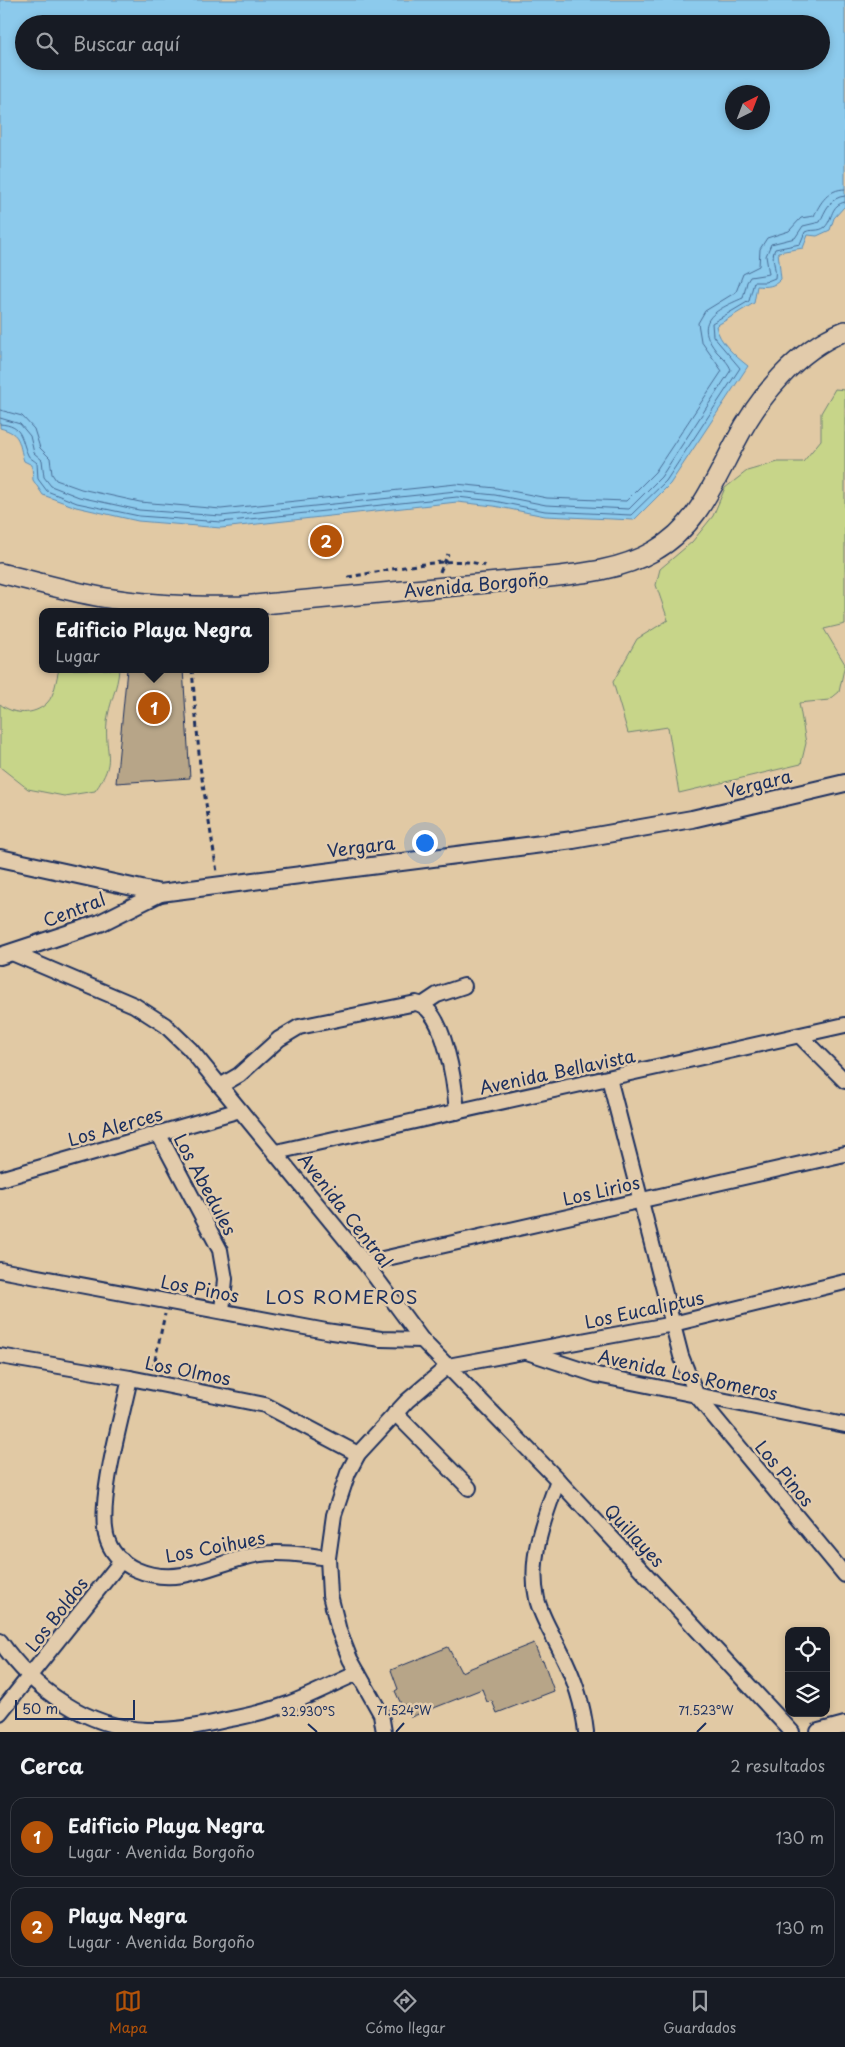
<!DOCTYPE html>
<html lang="es">
<meta charset="utf-8">
<style>
:root{--surface:#171b24;--page:#242831;--text:#f1f3f6;--muted:#9ea1a6;--line:#363941;--accent:#b45309}
body{margin:0;font-family:"Playpen Sans",sans-serif;background:var(--page);color:var(--text)}
.controls{position:absolute;right:15px;bottom:15px;display:grid;overflow:hidden;border-radius:10px;box-shadow:0 2px 8px #0003}
.controls button{width:45px;height:45px;display:grid;place-items:center;padding:0;border:0;border-bottom:1px solid var(--line);background:var(--surface);color:var(--text);font:25px sans-serif}
.compass{position:absolute;left:725px;top:85px;width:45px;height:45px;border-radius:50%;background:var(--surface);box-shadow:0 2px 8px #0003;rotate:42deg}
.scale{position:absolute;left:15px;bottom:12px;width:120px;box-sizing:border-box;padding-left:5px;border:2px solid #1b2f5e;border-top:0;font-size:14px;line-height:18px;white-space:nowrap;color:#1b2f5e;-webkit-text-stroke:4px #e2cbab;paint-order:stroke}
.you{position:absolute;left:424px;top:842px;width:18px;height:18px;margin:-12px;border:4px solid #fff;border-radius:50%;background:#1a73e8;box-shadow:0 0 0 8px #1a73e833}
.badge{display:grid;place-items:center;width:32px;height:32px;border-radius:50%;background:var(--accent);color:#fff;font-size:16px;font-weight:700}
.pin{position:absolute;translate:-50% -50%;border:2px solid #fff;box-shadow:0 1px 5px #0006}
.popup{position:absolute;left:39px;top:608px;width:230px;height:65px;box-sizing:border-box;display:grid;place-content:center;border-radius:10px;background:var(--surface);filter:drop-shadow(0 1px 4px #0005);font-size:16px;white-space:nowrap;color:var(--muted)}
.popup b{font-size:19px;color:var(--text)}
.popup::after{content:'';position:absolute;left:50%;top:100%;margin-left:-10px;border:10px solid transparent;border-top-color:var(--surface)}
.list{margin:0;padding:0;list-style:none}
h2{display:flex;justify-content:space-between;align-items:center;height:65px;margin:0;padding:0 20px;font-size:21px}
h2 small{font-size:16px;font-weight:400;color:var(--muted)}
.list li{display:grid;grid-template-columns:32px 1fr auto;gap:15px;align-items:center;box-sizing:border-box;height:80px;margin:0 10px 10px;padding:0 10px;border:1px solid var(--line);border-radius:15px}
.list b{display:block;font-size:19px;white-space:nowrap}
.list p{margin:0;font-size:16px;white-space:nowrap;color:var(--muted)}
.list em{font-size:16px;font-style:normal;color:var(--muted)}
.icon{flex:none;width:28px;height:28px;fill:none;stroke:currentColor;stroke-width:2;stroke-linecap:round;stroke-linejoin:round}
.map{position:relative;flex:none;width:845px;height:1732px;overflow:hidden}
.search{position:absolute;background:var(--surface);box-shadow:0 2px 8px #0003;left:15px;right:15px;top:15px;height:55px;display:flex;align-items:center;gap:12px;box-sizing:border-box;padding:0 18px;border-radius:28px;color:var(--muted);font-size:19px}
.sheet{height:245px;background:var(--surface)}
nav{display:flex;justify-content:space-around;align-items:center;box-sizing:border-box;height:70px;border-top:1px solid var(--line);background:var(--surface);font-size:14px;color:var(--muted)}
nav a{display:grid;justify-items:center;gap:2px}
nav .on{color:var(--accent)}
.map>svg:first-child{display:block}
.green{fill:#c7d589;stroke:#718274}
.water{fill:#8ccaec;stroke:#5f8cb3;fill-rule:evenodd}
.lines{fill:none;stroke-linecap:round;stroke-linejoin:round}
.shore{stroke:#486d97;stroke-width:1}
.building{fill:#b7a588;stroke:#1b2f5e}
.minor-casing{stroke:#1b2f5e;stroke-width:18}
.tertiary-casing{stroke:#1b2f5e;stroke-width:20}
.secondary-casing{stroke:#1b2f5e;stroke-width:22}
.path{stroke:#1b2f5e;stroke-width:3;stroke-dasharray:5 4;stroke-linecap:butt}
.minor{stroke:#e2cbab;stroke-width:14}
.tertiary{stroke:#e2cbab;stroke-width:16}
.secondary{stroke:#e2cbab;stroke-width:19}
.ticks{fill:none;stroke:#1b2f5e;stroke-width:2}
.labels{text-anchor:middle;dominant-baseline:central;stroke-width:5;stroke-linejoin:round;paint-order:stroke}
.street-label{font-size:18px;fill:#1b2f5e;stroke:#e2cbab}
.neighbourhood-label{font-size:19px;letter-spacing:1px;fill:#1b2f5e;stroke:#e2cbab}
.ticks-label{font-size:12px;text-anchor:middle;fill:#1b2f5e;stroke:#e2cbab;stroke-width:5;stroke-linejoin:round;paint-order:stroke}
</style>
<div class="map">
<svg width="845" height="1732" viewBox="0 0 845 1732">
<rect width="100%" height="100%" fill="#e1c9a4"/>
<filter id="ink" filterUnits="userSpaceOnUse"><feTurbulence type="fractalNoise" baseFrequency=".02" numOctaves="2"/><feDisplacementMap in="SourceGraphic" scale="10" xChannelSelector="R" yChannelSelector="G"/><feConvolveMatrix kernelMatrix="1 2 1 2 8 2 1 2 1" color-interpolation-filters="sRGB"/></filter>
<g filter="url(#ink)">
<g class="green">
<polygon points="835,389 845,390 845,624 824,629 845,664 839,692 829,700 799,703 806,743 801,764 679,793 668,727 628,733 613,682 637,639 668,620 656,585 660,569 692,542 713,516 725,488 747,471 778,462 803,462 821,440 821,413"/>
<path d="M59 669H119C118 688 109 703 107 722 104 755 118 759 95 791L64 796 28 789 0 767V704C13 715 34 716 47 703 55 695 56 680 59 669Z"/>
</g>
<path class="water" d="M0 0H845V206L834 218 830 230 817 236 808 235 803 248 778 252 781 279C774 287 767 287 757 286L754 303 716 326C719 342 735 356 748 366L670 484 634 520 545 516 494 506 457 502 221 528 138 521 76 507 43 495 33 480 32 465 24 461C18 442 22 434 0 428ZM24 24H821V61H24ZM732 92H762V122H732Z"/>
<g class="lines">
<g class="shore">
<path d="M0 410 22 416 34 429 40 448 50 458 52 474 56 480 81 489 140 502 221 509 456 484 496 488 547 498 626 501 655 472 722 371 701 341 698 323 705 311 736 292 743 274 759 266 760 249 767 238 789 231 801 218 814 216C820 203 828 189 845 189"/>
<path d="M0 418 20 424 30 436 34 453 42 460 44 477 51 486 79 497 139 510 221 516 456 491 495 495 546 505 629 509 661 477 731 370C729 363 722 357 717 352 692 321 715 310 743 298L747 282 750 277 769 274 766 256 771 244 795 238 803 226 820 222C825 211 830 197 845 196"/>
<path d="M0 424C24 426 20 438 28 455 29 458 34 460 37 463L38 479 47 491 77 503 139 516 221 522 457 497 494 501 545 511 631 515 666 481 740 368 713 336 712 323 749 301 754 282H765L775 278C777 267 770 258 775 249L800 244 805 232C811 229 819 232 825 227 833 219 830 205 845 202"/>
</g>
</g>
<g class="building">
<polygon points="127,669 183,669 190,778 116,783"/>
<polygon points="534,1643 541,1661 543,1660 554,1691 497,1713 492,1701 487,1702 482,1689 411,1717 406,1704 402,1706 395,1691 398,1689 391,1670 448,1647 461,1672"/>
</g>
<g class="lines">
<defs>
<g id="minor">
<polyline points="12,953 134,1005 165,1025 190,1049 365,1263 422,1340 558,1480 792,1732"/>
<polyline points="422,1005 437,995 464,986"/>
<polyline points="800,1036 845,1081"/>
<polyline points="609,1078 681,1356 697,1396 845,1575"/>
<path d="M220 1086 239 1075 279 1039 299 1027 416 1003C445 1008 455 1086 457 1112"/>
<polyline points="158,1133 220,1250 225,1279 222,1311"/>
<polyline points="276,1152 845,1025"/>
<polyline points="0,1179 240,1110"/>
<polyline points="365,1263 845,1154"/>
<polyline points="0,1270 326,1331 381,1339 422,1340"/>
<polyline points="527,1352 597,1375 845,1425"/>
<polyline points="0,1356 130,1378 265,1405 358,1454"/>
<path d="M130 1378C122 1417 98 1498 106 1535 114 1569 153 1580 183 1575 209 1571 233 1558 260 1554 282 1551 306 1555 328 1558"/>
<polyline points="395,1413 469,1488"/>
<path d="M558 1480C544 1518 528 1559 537 1599 541 1617 553 1635 561 1652 574 1677 583 1704 586 1732"/>
<path d="M0 1641C33 1689 87 1728 147 1730 174 1731 201 1726 226 1720 246 1716 266 1712 285 1705 310 1696 334 1683 358 1673"/>
<polyline points="0,1713 122,1560"/>
<polyline points="384,1732 381,1714 350,1659 339,1631 330,1595 328,1558 334,1515 348,1473 358,1454 407,1401 448,1366 673,1324 845,1282"/>
</g>
<g id="tertiary">
<polyline points="0,858 160,893 573,840 692,819 845,783"/>
<polyline points="0,956 100,923 160,893"/>
<polyline points="819,1732 845,1725"/>
</g>
<path id="secondary" d="M0 573C33 581 67 591 101 597 147 605 195 607 242 606L540 578C579 574 619 571 654 551 697 527 713 484 735 443 758 398 796 350 845 331"/>
</defs>
<use href="#minor" class="minor-casing"/>
<use href="#tertiary" class="tertiary-casing"/>
<use href="#secondary" class="secondary-casing"/>
<g class="path">
<polyline points="440,572 448,554"/>
<path d="M348 577C382 572 456 553 485 566"/>
<polyline points="192,669 200,766 217,872"/>
<polyline points="153,1369 165,1314"/>
</g>
<use href="#minor" class="minor"/>
<use href="#tertiary" class="tertiary"/>
<use href="#secondary" class="secondary"/>
</g>
</g>
<path class="ticks" d="M308 1724 317 1732M396 1732 404 1723M697 1732 706 1723"/>
<g class="labels">
<g class="street-label">
<text transform="translate(476 584) rotate(-5)">Avenida Borgoño</text>
<text transform="translate(758 783) rotate(-14)">Vergara</text>
<text transform="translate(361 846) rotate(-7)">Vergara</text>
<text transform="translate(74 909) rotate(-21)">Central</text>
<text transform="translate(557 1071) rotate(-12)">Avenida Bellavista</text>
<text transform="translate(115 1126) rotate(-16)">Los Alerces</text>
<text transform="translate(206 1184) rotate(62)">Los Abedules</text>
<text transform="translate(601 1190) rotate(-13)">Los Lirios</text>
<text transform="translate(346 1210) rotate(52)">Avenida Central</text>
<text transform="translate(200 1288) rotate(11)">Los Pinos</text>
<text transform="translate(644 1309) rotate(-12)">Los Eucaliptus</text>
<text transform="translate(188 1370) rotate(11)">Los Olmos</text>
<text transform="translate(688 1374) rotate(12)">Avenida Los Romeros</text>
<text transform="translate(785 1473) rotate(50)">Los Pinos</text>
<text transform="translate(635 1535) rotate(47)">Quillayes</text>
<text transform="translate(215 1546) rotate(-11)">Los Coihues</text>
<text transform="translate(56 1614) rotate(-52)">Los Boldos</text>
</g>
<g class="neighbourhood-label">
<text x="342" y="1296">LOS ROMEROS</text>
</g>
</g>
<g class="ticks-label">
<text x="404" y="1715">71.524°W</text>
<text x="706" y="1715">71.523°W</text>
<text x="308" y="1716">32.930°S</text>
</g>
</svg>
<div class="controls">
<button><svg class="icon" aria-label="locate" viewBox="0 0 24 24"><circle cx="12" cy="12" r="6"/><path d="M12 2v4M12 18v4M2 12h4M18 12h4"/></svg></button>
<button><svg class="icon" aria-label="layers" viewBox="0 0 24 24"><path d="M12 4l9 5-9 5-9-5zM3 14l9 5 9-5"/></svg></button>
</div>
<svg class="compass" viewBox="-18 -18 36 36"><path d="M0-13l5 13h-10z" fill="#e53935"/><path d="M0 13l5-13h-10z" fill="#9ea1a6"/></svg>
<div class="scale">50 m</div>
<div class="you"></div>
<div class="pin badge" style="left:154px;top:708px">1</div>
<div class="popup"><b>Edificio Playa Negra</b>Lugar</div>
<div class="pin badge" style="left:326px;top:541px">2</div>
<div class="search"><svg class="icon" aria-label="search" viewBox="0 0 24 24"><circle cx="10" cy="10" r="6"/><path d="M15 15l6 6"/></svg>Buscar aquí</div>
</div>
<section class="sheet">
<h2>Cerca<small>2 resultados</small></h2>
<ul class="list">
<li><span class="badge">1</span><div><b>Edificio Playa Negra</b><p>Lugar · Avenida Borgoño</p></div><em>130 m</em></li>
<li><span class="badge">2</span><div><b>Playa Negra</b><p>Lugar · Avenida Borgoño</p></div><em>130 m</em></li>
</ul>
</section>
<nav>
<a class="on"><svg class="icon" aria-label="map" viewBox="0 0 24 24"><path d="M3 6l6-2 6 2 6-2v14l-6 2-6-2-6 2zM9 4v14M15 6v14"/></svg>Mapa</a>
<a><svg class="icon" aria-label="directions" viewBox="0 0 24 24"><path d="M12 3l9 9-9 9-9-9zM9 14v-3h6M13 9l2 2-2 2"/></svg>Cómo llegar</a>
<a><svg class="icon" aria-label="saved" viewBox="0 0 24 24"><path d="M7 4h10v16l-5-4-5 4z"/></svg>Guardados</a>
</nav>
